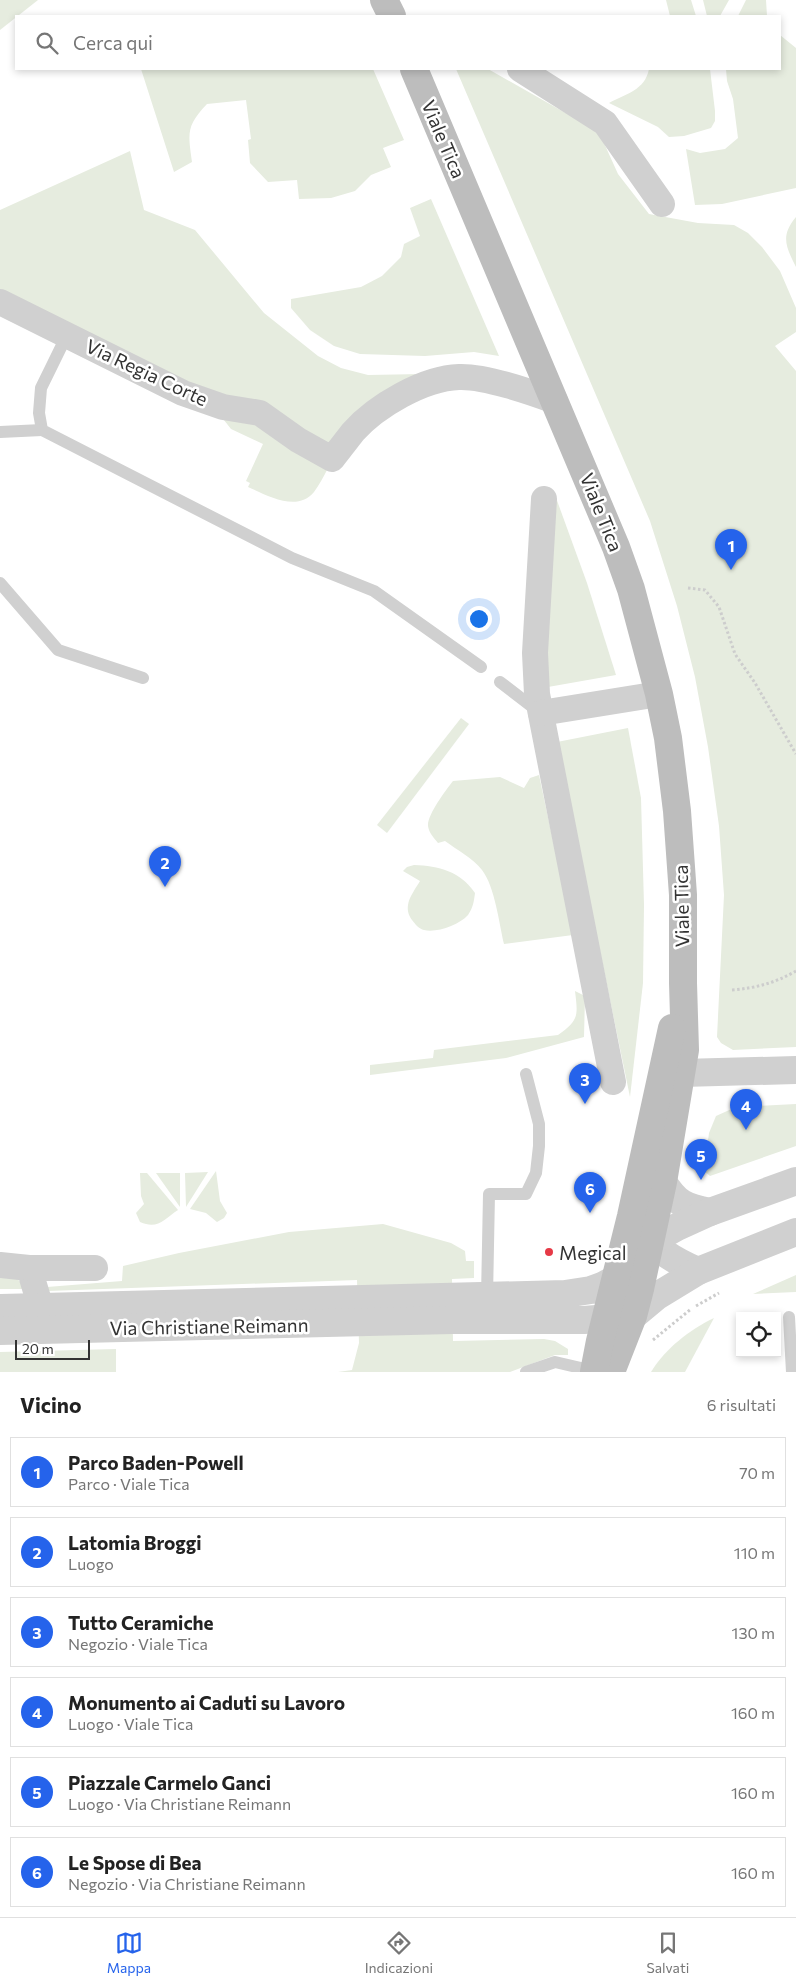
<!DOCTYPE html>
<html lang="it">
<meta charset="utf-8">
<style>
:root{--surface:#fff;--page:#f2f2f2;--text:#222;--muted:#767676;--line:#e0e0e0;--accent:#2563eb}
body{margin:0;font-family:Commissioner,sans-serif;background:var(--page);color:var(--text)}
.controls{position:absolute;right:15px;bottom:15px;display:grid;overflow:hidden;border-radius:0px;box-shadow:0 2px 8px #0003}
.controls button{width:45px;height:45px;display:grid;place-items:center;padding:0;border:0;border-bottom:1px solid var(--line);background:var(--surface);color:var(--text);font:25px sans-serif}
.scale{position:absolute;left:15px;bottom:12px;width:75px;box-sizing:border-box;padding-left:5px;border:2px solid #333;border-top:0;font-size:14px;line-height:18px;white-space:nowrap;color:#333;-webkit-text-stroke:4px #fff;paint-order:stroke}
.you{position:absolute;left:478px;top:618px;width:18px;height:18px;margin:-12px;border:4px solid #fff;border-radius:50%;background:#1a73e8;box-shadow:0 0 0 8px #1a73e833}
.badge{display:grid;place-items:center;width:32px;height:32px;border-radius:50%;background:var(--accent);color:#fff;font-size:16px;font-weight:700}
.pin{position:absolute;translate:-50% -41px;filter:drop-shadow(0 1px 2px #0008)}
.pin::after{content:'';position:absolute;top:26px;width:18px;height:15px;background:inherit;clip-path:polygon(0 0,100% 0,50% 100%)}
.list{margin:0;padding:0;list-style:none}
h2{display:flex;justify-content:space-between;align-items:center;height:65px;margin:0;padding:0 20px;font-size:21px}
h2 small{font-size:16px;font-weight:400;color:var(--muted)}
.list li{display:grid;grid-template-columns:32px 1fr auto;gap:15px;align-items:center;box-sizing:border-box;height:70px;margin:0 10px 10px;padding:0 10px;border:1px solid var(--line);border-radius:0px}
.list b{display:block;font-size:19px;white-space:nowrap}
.list p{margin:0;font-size:16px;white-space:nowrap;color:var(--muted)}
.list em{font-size:16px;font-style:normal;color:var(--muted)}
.icon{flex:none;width:28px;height:28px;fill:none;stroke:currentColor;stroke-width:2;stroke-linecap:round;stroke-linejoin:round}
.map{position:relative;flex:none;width:796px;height:1372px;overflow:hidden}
.search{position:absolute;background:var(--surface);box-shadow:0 2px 8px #0003;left:15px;right:15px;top:15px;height:55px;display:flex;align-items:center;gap:12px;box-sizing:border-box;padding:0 18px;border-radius:0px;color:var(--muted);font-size:19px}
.sheet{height:545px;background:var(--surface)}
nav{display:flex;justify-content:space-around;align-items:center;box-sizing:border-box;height:70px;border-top:1px solid var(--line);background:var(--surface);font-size:14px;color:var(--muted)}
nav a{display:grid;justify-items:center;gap:2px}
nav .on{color:var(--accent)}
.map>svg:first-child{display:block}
.green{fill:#e6ecdf}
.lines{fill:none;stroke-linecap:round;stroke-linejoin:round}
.path{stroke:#cdcdcd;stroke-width:3;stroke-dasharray:2.5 2.5;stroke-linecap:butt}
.service{stroke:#d0d0d0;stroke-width:12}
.minor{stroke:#d0d0d0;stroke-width:26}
.tertiary{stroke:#d0d0d0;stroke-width:28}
.secondary{stroke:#bdbdbd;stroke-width:28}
.poi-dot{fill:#e63946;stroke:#fff;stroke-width:2}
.labels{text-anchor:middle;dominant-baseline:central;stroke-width:5;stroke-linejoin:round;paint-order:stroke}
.street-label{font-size:19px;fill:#333;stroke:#fff}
.poi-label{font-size:19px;fill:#333;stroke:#fff;text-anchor:start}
</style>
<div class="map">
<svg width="796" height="1372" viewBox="0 0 796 1372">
<rect width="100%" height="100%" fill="#fff"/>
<g class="green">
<polygon points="0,0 38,0 0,30"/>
<polygon points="666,0 691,0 696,16 670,16"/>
<polygon points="703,0 729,0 720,16 707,16"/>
<polygon points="746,0 766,0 767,16 738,16"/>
<polygon points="780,35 796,48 796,188 722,204 695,205 686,149 700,153 725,149 738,138 733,99 727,81 726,69 780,69"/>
<path d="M141 69H373L404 140 383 148 391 167 371 175 355 191 331 198 299 199 297 180 268 182 250 163 248 140 251 139 246 100 207 104C186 126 188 133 192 162L174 172Z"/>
<polygon points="456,69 488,69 599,132 618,174 649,214 698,223 734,225 748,233 762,247 780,271 796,308 796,332 775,346 796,371 796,1047 733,1050 721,1043 717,1037 724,895 719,826 708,747 695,677 677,606 650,521"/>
<path d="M649 69H710L715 111V121L711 128 684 136 669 137 658 127 609 103C626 94 645 90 649 69Z"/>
<polygon points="130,151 144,210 195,230 264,313 318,356 341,368 368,375 422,374 328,447 204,390 0,289 0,210"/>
<polygon points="431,199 499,356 474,352 425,356 360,354 334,346 310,330 291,308 291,299 361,287 382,276 401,257 404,244 420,236 410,208"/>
<path d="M796 217V267C786 247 780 236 796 217Z"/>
<path d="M220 415 253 421 328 468C324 476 319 485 314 492 297 513 267 495 248 487L250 483 246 481 263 444 231 429Z"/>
<polygon points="555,495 587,583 616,675 548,687 544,659"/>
<polygon points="461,718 469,724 387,833 377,825"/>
<polygon points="628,728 641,798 644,905 643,983 630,1097 557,742"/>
<path d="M539 775 573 935 504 944C499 923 495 887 482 870 473 858 457 850 445 841L438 843C434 838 429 833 428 826 427 815 446 790 453 781L500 777 524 788 530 778Z"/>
<path d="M414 865C439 866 460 871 475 893 474 901 473 908 468 915 459 925 437 933 424 930 419 929 415 924 412 920 409 916 407 911 408 905 409 897 416 888 420 881L403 871 407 867Z"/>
<path d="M575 991 585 996 584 1037 506 1058 370 1075V1065L433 1058 434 1050 558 1035C579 1020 578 1016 575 991Z"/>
<polygon points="796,1104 796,1146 710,1176 704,1171 709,1133 716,1116 736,1107"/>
<polygon points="216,1171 220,1201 227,1213 224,1218 217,1222 206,1213 190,1209"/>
<polygon points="208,1172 186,1207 185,1173"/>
<path d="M140 1173H147L178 1210C164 1219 158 1230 140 1222L136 1213 144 1204 141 1196Z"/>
<polygon points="156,1173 180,1173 180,1207"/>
<polygon points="383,1224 451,1243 465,1251 466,1261 474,1261 474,1278 452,1279 453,1341 544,1339 555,1341 568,1349 568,1355 555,1355 510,1372 338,1372 352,1370 359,1343 357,1280 48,1291 47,1287 122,1281 123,1266 179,1253 289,1232"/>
<path d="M0 1273C10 1275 21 1277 23 1289H0Z"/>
<polygon points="796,1275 796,1292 753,1294"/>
<path d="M714 1318 685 1372H651C665 1349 689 1330 714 1318Z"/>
<polygon points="116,1349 116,1372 0,1372 0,1352"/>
</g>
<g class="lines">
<g class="path">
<polyline points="688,588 705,590 719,607 735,654 755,683 796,754"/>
<path d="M732 990C756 988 775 983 796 971"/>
<polyline points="696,1306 719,1293"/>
<polyline points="653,1340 691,1309"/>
</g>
<g class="service">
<polyline points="67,335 41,388 39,413 42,430 292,558 374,591 481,667"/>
<polyline points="0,432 42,430"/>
<polyline points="0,583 58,650 143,678"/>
<polyline points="500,682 539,712"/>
<polyline points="487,1297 489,1194 526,1194 536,1173 539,1146 539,1124 526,1074"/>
<polyline points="789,1317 792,1372"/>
<polyline points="526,1372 555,1362 594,1371"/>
</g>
<g class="minor">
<polyline points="520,69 605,123 662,204"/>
<path d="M0 302 183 393 223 407 260 413 298 440 332 459C339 450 346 441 353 432 376 406 424 378 459 377 484 376 531 392 555 401"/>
<polyline points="544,499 535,653 537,694 613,1082"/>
<polyline points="541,713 659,694"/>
<polyline points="0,1265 29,1268 41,1308"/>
<polyline points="29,1268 95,1268"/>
</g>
<g class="tertiary">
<polyline points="682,1073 796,1070"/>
<path d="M663 1182C677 1204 685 1207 710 1212"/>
<path d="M639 1228C656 1250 673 1260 698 1271"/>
<polyline points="0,1308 565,1294 591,1290 602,1286 617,1278 650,1242 677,1227 710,1212 796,1181"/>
<polyline points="0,1331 452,1320 584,1320 633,1316 657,1296 698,1271 796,1232"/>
</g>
<g class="secondary">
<polyline points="384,0 392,16"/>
<polyline points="414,69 616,547 631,589 659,694 668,738 677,811 683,895 683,983 685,1050 663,1182 640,1289 633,1316 611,1372"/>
<polyline points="594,1372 600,1341 631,1216 672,1028"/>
</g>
</g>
<circle class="poi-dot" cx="549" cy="1252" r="5"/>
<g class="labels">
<g class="street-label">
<text transform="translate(444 139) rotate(67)">Viale Tica</text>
<text transform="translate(147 372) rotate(25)">Via Regia Corte</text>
<text transform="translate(602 512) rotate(68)">Viale Tica</text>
<text transform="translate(681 906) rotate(-91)">Viale Tica</text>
<text transform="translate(209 1326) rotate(-1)">Via Christiane Reimann</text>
</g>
<g class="poi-label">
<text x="559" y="1252">Megical</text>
</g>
</g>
</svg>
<div class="controls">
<button><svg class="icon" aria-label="locate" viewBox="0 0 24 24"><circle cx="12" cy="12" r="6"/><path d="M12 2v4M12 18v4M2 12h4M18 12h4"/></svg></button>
</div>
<div class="scale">20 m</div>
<div class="you"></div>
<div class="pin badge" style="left:731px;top:570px">1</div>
<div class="pin badge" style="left:165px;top:887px">2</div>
<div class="pin badge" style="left:585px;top:1104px">3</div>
<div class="pin badge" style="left:746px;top:1130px">4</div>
<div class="pin badge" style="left:701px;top:1180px">5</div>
<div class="pin badge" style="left:590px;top:1213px">6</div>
<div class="search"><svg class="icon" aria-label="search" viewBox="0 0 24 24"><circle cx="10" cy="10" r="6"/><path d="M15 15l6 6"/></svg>Cerca qui</div>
</div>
<section class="sheet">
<h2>Vicino<small>6 risultati</small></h2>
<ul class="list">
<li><span class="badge">1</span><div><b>Parco Baden-Powell</b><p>Parco · Viale Tica</p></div><em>70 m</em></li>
<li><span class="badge">2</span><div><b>Latomia Broggi</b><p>Luogo</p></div><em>110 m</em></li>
<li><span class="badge">3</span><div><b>Tutto Ceramiche</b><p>Negozio · Viale Tica</p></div><em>130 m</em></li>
<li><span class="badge">4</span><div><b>Monumento ai Caduti su Lavoro</b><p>Luogo · Viale Tica</p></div><em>160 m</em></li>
<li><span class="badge">5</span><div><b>Piazzale Carmelo Ganci</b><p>Luogo · Via Christiane Reimann</p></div><em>160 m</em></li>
<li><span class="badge">6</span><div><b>Le Spose di Bea</b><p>Negozio · Via Christiane Reimann</p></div><em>160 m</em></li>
</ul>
</section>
<nav>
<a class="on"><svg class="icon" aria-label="map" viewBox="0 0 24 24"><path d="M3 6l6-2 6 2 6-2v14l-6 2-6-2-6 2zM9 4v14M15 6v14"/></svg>Mappa</a>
<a><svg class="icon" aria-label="directions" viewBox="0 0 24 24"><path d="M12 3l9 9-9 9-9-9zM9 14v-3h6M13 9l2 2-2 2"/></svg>Indicazioni</a>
<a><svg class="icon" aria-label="saved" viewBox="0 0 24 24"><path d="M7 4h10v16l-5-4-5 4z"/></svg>Salvati</a>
</nav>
